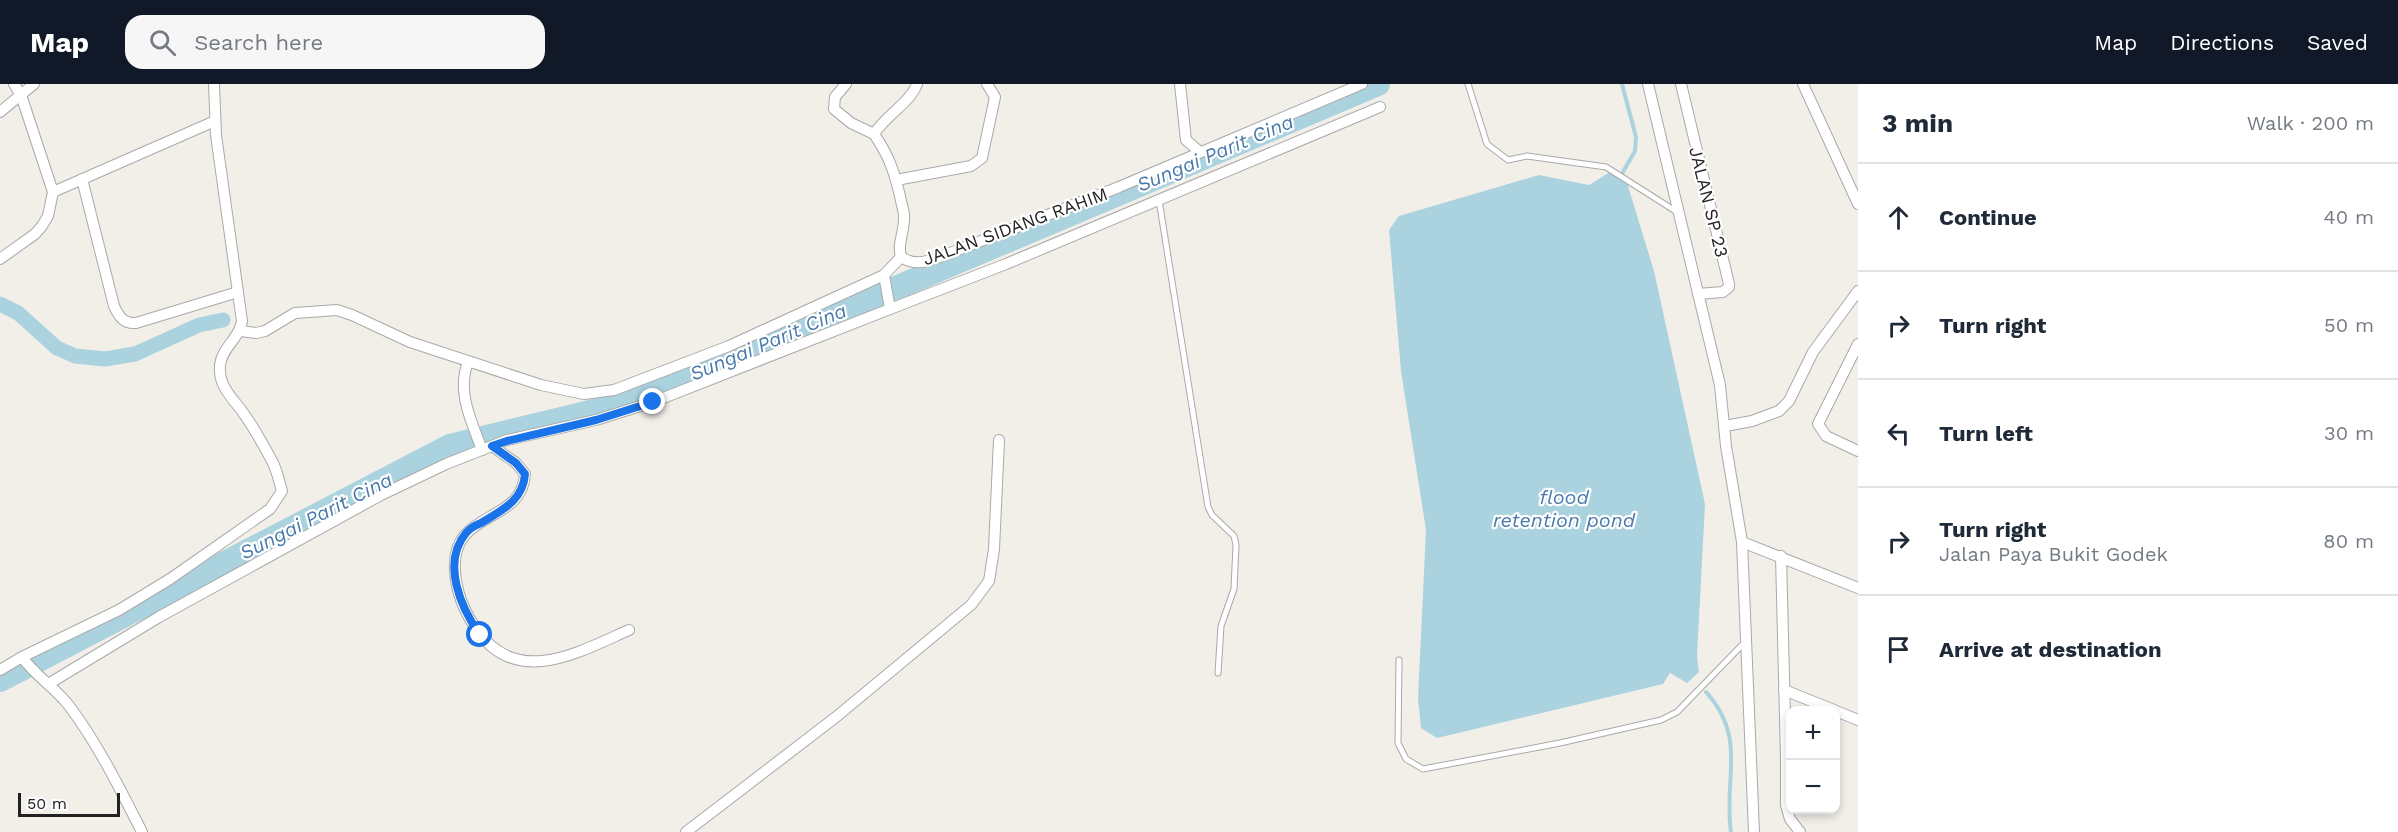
<!DOCTYPE html>
<meta charset="utf-8">
<style>
:root{--surface:#fff;--page:#f6f6f7;--text:#1f2937;--muted:#747a83;--line:#e0e1e3;--accent:#111827}
body{margin:0;font-family:"Work Sans",sans-serif;background:var(--page);color:var(--text)}
.controls{position:absolute;right:18px;bottom:18px;display:grid;overflow:hidden;border-radius:12px;box-shadow:0 3px 9px #0003}
.controls button{width:54px;height:54px;display:grid;place-items:center;padding:0;border:0;border-bottom:2px solid var(--line);background:var(--surface);color:var(--text);font:30px sans-serif}
.scale{position:absolute;left:18px;bottom:15px;width:102px;box-sizing:border-box;padding-left:6px;border:3px solid #222;border-top:0;font-size:16px;line-height:21px;white-space:nowrap;color:#222;-webkit-text-stroke:4px #fff;paint-order:stroke}
.stop{position:absolute;width:18px;height:18px;margin:-14px;border:4px solid #1a73e8;border-radius:50%;background:#fff}
.stop.end{background:#1a73e8;border-color:#fff;box-shadow:0 2px 6px #0008}
.list{margin:0;padding:0;list-style:none}
h2{display:flex;justify-content:space-between;align-items:center;height:78px;margin:0;padding:0 24px;font-size:26px}
h2 small{font-size:20px;font-weight:400;color:var(--muted)}
.list li{display:grid;grid-template-columns:39px 1fr auto;gap:18px;align-items:center;box-sizing:border-box;height:108px;padding:0 24px;border-top:2px solid var(--line)}
.list b{display:block;font-size:22px;white-space:nowrap}
.list p{margin:0;font-size:20px;white-space:nowrap;color:var(--muted)}
.list em{font-size:20px;font-style:normal;color:var(--muted)}
.icon{flex:none;width:33px;height:33px;fill:none;stroke:currentColor;stroke-width:2;stroke-linecap:round;stroke-linejoin:round}
.map{position:relative;flex:none;width:1858px;height:748px;overflow:hidden}
header{display:flex;align-items:center;gap:36px;box-sizing:border-box;height:84px;padding:0 30px;background:var(--accent);color:#fff}
header strong{font-size:28px}
nav{display:flex;gap:33px;margin-inline-start:auto;font-size:21px}
.search{width:420px;height:54px;background:var(--page);display:flex;align-items:center;gap:15px;box-sizing:border-box;padding:0 21px;border-radius:18px;color:var(--muted);font-size:22px}
main{display:flex}
aside{flex:1;background:var(--surface)}
.map>svg:first-child{display:block}
.water{fill:#aad3df}
.lines{fill:none;stroke-linecap:round;stroke-linejoin:round}
.stream{stroke:#aad3df;stroke-width:4}
.canal{stroke:#aad3df;stroke-width:15}
.river{stroke:#aad3df;stroke-width:24}
.lane-casing{stroke:#a9a9a9;stroke-width:7}
.street-casing{stroke:#a9a9a9;stroke-width:12}
.lane{stroke:#fff;stroke-width:5}
.street{stroke:#fff;stroke-width:10}
.route{stroke:#1a73e8;stroke-width:8}
.labels{text-anchor:middle;dominant-baseline:central;stroke-width:4.5;stroke-linejoin:round;paint-order:stroke}
.street-label{font-size:18px;fill:#222;stroke:#fff}
.water-label{font-size:20px;font-style:italic;fill:#4a7aab;stroke:#fff}
</style>
<header>
<strong>Map</strong>
<div class="search"><svg class="icon" aria-label="search" viewBox="0 0 24 24"><circle cx="10" cy="10" r="6"/><path d="M15 15l6 6"/></svg>Search here</div>
<nav><a>Map</a><a>Directions</a><a>Saved</a></nav>
</header>
<main>
<div class="map">
<svg width="1858" height="748" viewBox="0 0 1858 748">
<rect width="100%" height="100%" fill="#f2efe9"/>
<polygon class="water" points="1610,88 1627,99 1654,187 1705,420 1697,572 1699,588 1687,599 1670,589 1663,600 1437,654 1421,644 1418,615 1426,446 1401,287 1389,146 1399,132 1539,91 1589,101"/>
<g class="lines">
<g class="stream">
<polyline points="1620,93 1635,67 1636,53 1622,0"/>
<path d="M1706 608C1748 654 1723 695 1731 748"/>
</g>
<polyline class="canal" points="0,220 18,229 57,264 75,272 105,275 135,270 199,241 223,236"/>
<polyline class="river" points="0,596 450,362 619,321 1378,0"/>
<defs>
<g id="lane">
<polyline points="1468,0 1487,60 1508,76 1527,72 1606,83 1677,128"/>
<polyline points="1159,116 1208,423 1212,431 1234,452 1236,461 1234,505 1221,542 1218,589"/>
<polyline points="1399,576 1398,659 1406,675 1423,685 1560,659 1661,636 1677,628 1745,558"/>
</g>
<g id="street">
<polyline points="846,0 835,13 834,25 851,39 874,50"/>
<polyline points="1180,0 1186,56 1200,68"/>
<polyline points="1648,0 1720,301 1726,362 1742,458 1754,748"/>
<polyline points="1681,0 1729,200 1729,203 1723,208 1698,210"/>
<polyline points="1803,0 1858,120"/>
<polyline points="0,28 34,0"/>
<path d="M82 95 114 222C119 233 124 240 136 239L238 208"/>
<polyline points="896,96 971,82 982,74 995,13 987,0"/>
<polyline points="53,108 215,37"/>
<path d="M901 173C915 182 925 178 940 173L1119 103 1362 0"/>
<path d="M901 173C897 160 904 149 904 135 905 128 901 120 900 112 894 87 889 72 874 50 887 30 910 19 917 0"/>
<polyline points="0,175 35,150 42,142 48,132 53,108 21,11 14,0"/>
<polyline points="890,225 1006,180 1380,23"/>
<polyline points="241,247 256,249 265,247 295,229 337,226 352,231 410,258 541,301 584,310 614,306 729,262 884,191"/>
<polyline points="1858,260 1818,340 1826,352 1858,367"/>
<path d="M468 278C456 308 472 338 482 366"/>
<polyline points="1725,342 1752,337 1779,327 1789,317 1813,268 1858,207"/>
<path d="M492 362 516 379 525 390C522 441 451 425 455 486 456 508 465 529 477 546 517 604 579 568 629 546"/>
<polyline points="1742,458 1858,504"/>
<polyline points="1781,472 1786,674 1786,721 1790,735 1800,748"/>
<path d="M22 573 119 526 170 495 270 425 282 407C279 397 277 386 272 377 264 362 256 347 246 333 235 315 218 305 220 281 222 263 240 254 242 237L216 51 214 0"/>
<path d="M0 586 22 573C35 592 56 604 70 623 99 662 120 705 142 748"/>
<polyline points="50,599 159,533 381,411 446,380 507,356 596,336 653,318 890,225 884,191 901,173"/>
<polyline points="1784,606 1834,626"/>
<polyline points="1836,627 1858,636"/>
<polyline points="686,748 836,633 971,521 989,497 994,465 999,356"/>
</g>
</defs>
<use href="#lane" class="lane-casing"/>
<use href="#street" class="street-casing"/>
<use href="#lane" class="lane"/>
<use href="#street" class="street"/>
</g>
<g class="lines">
<path class="route" d="M480 551C461 524 441 479 466 449 470 444 476 441 481 439 502 426 523 417 525 390L516 379 492 362 507 357 596 336 653 318"/>
</g>
<g class="labels">
<g class="street-label">
<text transform="translate(1709 118) rotate(76)">JALAN SP 23</text>
<text transform="translate(1015 142) rotate(-20)">JALAN SIDANG RAHIM</text>
</g>
<g class="water-label">
<text transform="translate(1215 69) rotate(-23)">Sungai Parit Cina</text>
<text transform="translate(768 258) rotate(-23)">Sungai Parit Cina</text>
<text x="1564" y="413">flood<tspan x="1564" dy="23">retention pond</tspan></text>
<text transform="translate(316 432) rotate(-27)">Sungai Parit Cina</text>
</g>
</g>
</svg>
<div class="controls">
<button>+</button>
<button>−</button>
</div>
<div class="scale">50 m</div>
<div class="stop" style="left:480px;top:551px"></div>
<div class="stop end" style="left:653px;top:318px"></div>
</div>
<aside>
<h2>3 min<small>Walk · 200 m</small></h2>
<ul class="list">
<li><svg class="icon" aria-label="ahead" viewBox="0 0 24 24"><path d="M12 20V5M6 11l6-6 6 6"/></svg><div><b>Continue</b></div><em>40 m</em></li>
<li><svg class="icon" aria-label="right" viewBox="0 0 24 24"><path d="M7 20v-9h11M14 6l5 5-5 5"/></svg><div><b>Turn right</b></div><em>50 m</em></li>
<li><svg class="icon" aria-label="left" viewBox="0 0 24 24"><path d="M17 20v-9H6M10 6l-5 5 5 5"/></svg><div><b>Turn left</b></div><em>30 m</em></li>
<li><svg class="icon" aria-label="right" viewBox="0 0 24 24"><path d="M7 20v-9h11M14 6l5 5-5 5"/></svg><div><b>Turn right</b><p>Jalan Paya Bukit Godek</p></div><em>80 m</em></li>
<li><svg class="icon" aria-label="arrive" viewBox="0 0 24 24"><path d="M6 21V4h12l-3 4 3 4H6"/></svg><div><b>Arrive at destination</b></div></li>
</ul>
</aside>
</main>
